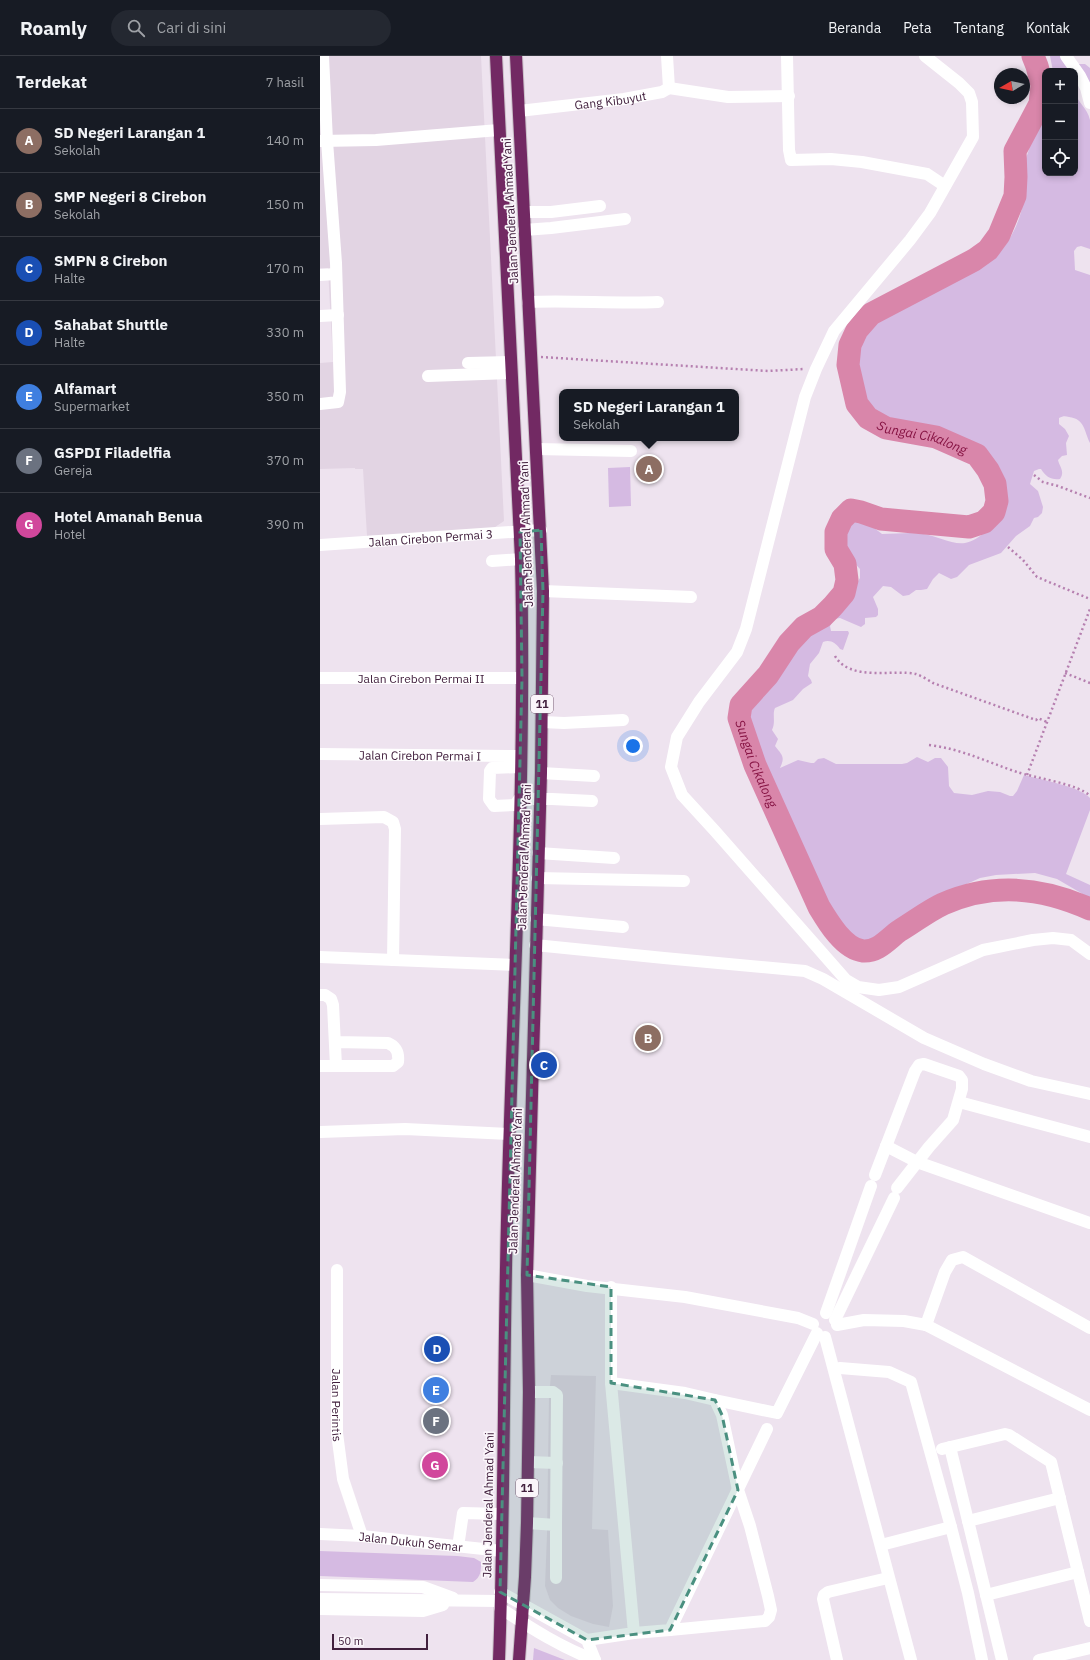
<!DOCTYPE html>
<html lang="id">
<meta charset="utf-8">
<style>
:root{--surface:#171b24;--page:#242831;--text:#f1f3f6;--muted:#9ea1a6;--line:#363941;--accent:#d93025}
body{margin:0;font-family:"IBM Plex Sans",sans-serif;background:var(--page);color:var(--text)}
.controls{position:absolute;right:12px;top:12px;display:grid;overflow:hidden;border-radius:8px;box-shadow:0 2px 6px #0003}
.controls button{width:36px;height:36px;display:grid;place-items:center;padding:0;border:0;border-bottom:1px solid var(--line);background:var(--surface);color:var(--text);font:20px sans-serif}
.compass{position:absolute;left:674px;top:12px;width:36px;height:36px;border-radius:50%;background:var(--surface);box-shadow:0 2px 6px #0003;rotate:261deg}
.scale{position:absolute;left:12px;bottom:10px;width:96px;box-sizing:border-box;padding-left:4px;border:2px solid #42203e;border-top:0;font-size:11px;line-height:14px;white-space:nowrap;color:#42203e;-webkit-text-stroke:3px #faf5fa;paint-order:stroke}
.you{position:absolute;left:313px;top:690px;width:14px;height:14px;margin:-10px;border:3px solid #fff;border-radius:50%;background:#1a73e8;box-shadow:0 0 0 6px #1a73e833}
.badge{display:grid;place-items:center;width:26px;height:26px;border-radius:50%;background:var(--accent);color:#fff;font-size:13px;font-weight:700}
.pin{position:absolute;translate:-50% -50%;border:2px solid #fff;box-shadow:0 1px 4px #0006}
.popup{position:absolute;left:239px;top:333px;width:180px;height:52px;box-sizing:border-box;display:grid;place-content:center;border-radius:8px;background:var(--surface);filter:drop-shadow(0 1px 3px #0005);font-size:13px;white-space:nowrap;color:var(--muted)}
.popup b{font-size:15px;color:var(--text)}
.popup::after{content:'';position:absolute;left:50%;top:100%;margin-left:-8px;border:8px solid transparent;border-top-color:var(--surface)}
.list{margin:0;padding:0;list-style:none}
h2{display:flex;justify-content:space-between;align-items:center;height:52px;margin:0;padding:0 16px;font-size:17px}
h2 small{font-size:13px;font-weight:400;color:var(--muted)}
.list li{display:grid;grid-template-columns:26px 1fr auto;gap:12px;align-items:center;box-sizing:border-box;height:64px;padding:0 16px;border-top:1px solid var(--line)}
.list b{display:block;font-size:15px;white-space:nowrap}
.list p{margin:0;font-size:13px;white-space:nowrap;color:var(--muted)}
.list em{font-size:13px;font-style:normal;color:var(--muted)}
.icon{flex:none;width:22px;height:22px;fill:none;stroke:currentColor;stroke-width:2;stroke-linecap:round;stroke-linejoin:round}
.map{position:relative;flex:none;width:770px;height:1604px;overflow:hidden}
header{display:flex;align-items:center;gap:24px;box-sizing:border-box;height:56px;padding:0 20px;background:var(--surface);border-bottom:1px solid var(--line)}
header strong{font-size:19px}
nav{display:flex;gap:22px;margin-inline-start:auto;font-size:14px}
.search{width:280px;height:36px;background:var(--page);display:flex;align-items:center;gap:10px;box-sizing:border-box;padding:0 14px;border-radius:22px;color:var(--muted);font-size:15px}
main{display:flex}
aside{flex:1;background:var(--surface)}
.map>svg:first-child{display:block}
.built{fill:#e2d4e3}
.green{fill:#d5bae2}
.lines{fill:none;stroke-linecap:round;stroke-linejoin:round}
.river{stroke:#d986aa;stroke-width:23}
.highway-casing{stroke:#cac1c9;stroke-width:14}
.path{stroke:#b680b0;stroke-width:2.5;stroke-dasharray:2 3;stroke-linecap:butt}
.minor{stroke:#fff;stroke-width:12}
.highway{stroke:#722963;stroke-width:12}
.marked{fill:#4a9080;fill-opacity:0.2;stroke:#4a9080;stroke-width:3;stroke-dasharray:8 5;stroke-linejoin:round}
.labels{text-anchor:middle;dominant-baseline:central;stroke-width:3.5;stroke-linejoin:round;paint-order:stroke}
.shield{fill:#faf5fa;stroke:#796076;stroke-width:1}
.shield-label{font-size:11px;font-weight:bold;fill:#42203e}
.street-label{font-size:12px;fill:#42203e;stroke:#faf5fa}
.water-label{font-size:13px;font-style:italic;fill:#861343;stroke:#faf5fa}
</style>
<header>
<strong>Roamly</strong>
<div class="search"><svg class="icon" aria-label="search" viewBox="0 0 24 24"><circle cx="10" cy="10" r="6"/><path d="M15 15l6 6"/></svg>Cari di sini</div>
<nav><a>Beranda</a><a>Peta</a><a>Tentang</a><a>Kontak</a></nav>
</header>
<main>
<aside>
<h2>Terdekat<small>7 hasil</small></h2>
<ul class="list">
<li><span class="badge" style="background:#8d6e63">A</span><div><b>SD Negeri Larangan 1</b><p>Sekolah</p></div><em>140 m</em></li>
<li><span class="badge" style="background:#8d6e63">B</span><div><b>SMP Negeri 8 Cirebon</b><p>Sekolah</p></div><em>150 m</em></li>
<li><span class="badge" style="background:#1a4fb4">C</span><div><b>SMPN 8 Cirebon</b><p>Halte</p></div><em>170 m</em></li>
<li><span class="badge" style="background:#1a4fb4">D</span><div><b>Sahabat Shuttle</b><p>Halte</p></div><em>330 m</em></li>
<li><span class="badge" style="background:#3f7fe0">E</span><div><b>Alfamart</b><p>Supermarket</p></div><em>350 m</em></li>
<li><span class="badge" style="background:#6b7280">F</span><div><b>GSPDI Filadelfia</b><p>Gereja</p></div><em>370 m</em></li>
<li><span class="badge" style="background:#d1479c">G</span><div><b>Hotel Amanah Benua</b><p>Hotel</p></div><em>390 m</em></li>
</ul>
</aside>
<div class="map">
<svg width="770" height="1604" viewBox="0 0 770 1604">
<rect width="100%" height="100%" fill="#eee3ef"/>
<g class="built">
<polygon points="0,0 161,0 184,465 172,473 47,480 43,413 35,413 35,412 0,413 0,307 13,306 8,212 0,212"/>
<polygon points="231,1319 276,1320 272,1473 288,1474 293,1550 289,1571 273,1568 251,1560 238,1552 230,1544 225,1530 227,1478 229,1340"/>
</g>
<g class="green">
<polygon points="730,0 744,0 749,8 765,8 770,12 770,33 755,15 733,15"/>
<path d="M755 37C758 47 767 51 770 64V193L761 190 757 191 754 195 755 214 770 219V387C764 375 765 363 749 361 745 360 743 360 739 362V368L745 373 749 380 746 387 747 399 742 400 738 404C740 412 745 415 740 423 731 424 726 421 721 413H719L714 415 710 428 718 435 723 451 722 457 718 461 714 462 710 470 696 480 681 497 649 509 637 521 631 523 619 517 613 523 607 533 601 534H596L589 539 583 540 571 531 563 530 553 541 558 553V559L556 561 545 562V568L541 571 520 562 514 563 510 570 511 575H528L529 577 523 594 520 593C516 587 510 583 503 586L499 597 490 608 488 620 491 624 492 627 483 633 473 644 455 652C452 658 456 666 452 674L458 683 455 690C463 700 465 701 460 712L478 704 491 707H494L498 703 504 702 516 708H582L587 707 597 701 608 706 615 702H621L628 711 629 730 634 737 652 739 668 735 680 736 690 740H693L697 735 704 719C719 723 761 731 770 742V754L746 818 770 829V845L761 837 737 823 715 817 676 819 660 822 629 836 584 864 558 883 549 887H537L523 880 512 863 495 831 473 771 451 733 438 703 430 681 425 655 428 647 456 618 470 592 510 560 518 556 533 534 540 522V513C536 508 530 505 526 500 518 489 524 472 529 461L536 458 562 478C576 478 590 476 604 478 617 480 632 489 645 487 675 481 692 435 675 411 668 402 657 395 647 390 632 381 611 373 594 370 585 368 571 368 563 364 545 353 535 312 539 293 545 251 600 241 632 226 640 222 648 216 656 211 662 208 669 205 675 201 691 186 703 160 704 138 704 131 701 124 702 117 703 108 707 101 709 93 710 90 710 86 711 83 713 73 719 66 725 58V117H755Z"/>
<polygon points="310,411 311,450 289,451 288,412"/>
<path d="M0 1495 137 1500 154 1502 161 1506C161 1515 161 1521 153 1526L0 1520Z"/>
<polygon points="214,1592 245,1604 213,1604"/>
</g>
<g class="lines">
<path class="river" id="s1" d="M713 0 717 10 722 29 720 48 695 95 696 121 695 140 679 179 668 194 654 204 551 258 537 274 530 289 528 309 537 348 548 362 566 372 616 381 657 399 668 414 675 428 677 445 674 456 664 466 649 471 561 463 541 456 531 454 522 463 516 476V493L525 508 527 524 524 537 513 550 502 561 484 571 469 587 448 619 421 649 419 662 435 709 499 851C508 866 524 893 543 895 558 896 568 883 579 875 594 866 608 855 623 848 673 826 721 831 770 853"/>
<defs>
<g id="highway">
<path d="M176 0 201 503C206 711 194 920 188 1128 183 1287 185 1445 179 1604"/>
<polyline points="196,0 223,535 221,717 207,1219 209,1336 207,1467 205,1521 199,1604"/>
</g>
</defs>
<use href="#highway" class="highway-casing"/>
<g class="path">
<polyline points="221,301 448,315 484,313"/>
<polyline points="714,419 723,426 738,430 770,442"/>
<polyline points="688,491 703,504 717,521 770,543"/>
<path d="M515 600C530 626 573 613 596 618 602 620 608 624 613 627L716 664 718 662 727 666"/>
<polyline points="745,617 770,627"/>
<path d="M609 689C642 693 667 706 697 716 715 722 759 728 770 740"/>
<polyline points="707,719 770,553"/>
</g>
<g class="minor">
<polyline points="467,0 469,94 471,104 511,103 542,106 607,118 625,130"/>
<polyline points="605,0 639,27 649,37 652,46 653,81 610,157 590,184 514,275 496,313 485,341 426,573 417,596 379,646 357,681 351,711 362,739 395,775 526,924 538,931 559,934 579,931 663,894 713,884 733,882 751,884 770,898"/>
<polyline points="746,0 760,20 766,32 770,47"/>
<polyline points="349,32 408,41 469,40"/>
<path id="s2" d="M199 55 304 43 342 36 349 32 347 0"/>
<polyline points="0,85 56,84 179,74"/>
<polyline points="204,156 231,156 280,150"/>
<polyline points="204,174 231,172 305,163"/>
<polyline points="0,219 16,218"/>
<path d="M208 246C252 244 295 248 338 246"/>
<polyline points="0,260 18,259"/>
<polyline points="148,307 190,306"/>
<polyline points="108,320 191,317"/>
<polyline points="0,348 18,346 20,336 16,207 7,85 3,0"/>
<polyline points="217,393 311,395"/>
<path id="s3" d="M0 489 221 474"/>
<polyline points="172,505 201,503"/>
<polyline points="223,535 371,541"/>
<path id="s4" d="M0 622H202"/>
<polyline points="222,666 244,667 303,664"/>
<path id="s5" d="M0 698 200 700"/>
<polyline points="200,711 172,712 170,715 169,743 174,750 195,749 199,743 232,743 272,745"/>
<polyline points="221,717 274,720"/>
<polyline points="0,763 64,761 73,766 75,773 73,904"/>
<polyline points="218,797 294,802"/>
<polyline points="217,822 364,825"/>
<polyline points="216,863 303,871"/>
<polyline points="215,889 344,902 485,915 503,923 604,982 664,1008 711,1025 770,1038"/>
<polyline points="0,901 195,909"/>
<path d="M0 939H5L11 943 13 949 16 1010H73L78 1006C79 997 77 991 68 987L15 986"/>
<polyline points="0,1010 16,1010"/>
<polyline points="639,1046 770,1081"/>
<polyline points="0,1076 85,1073 189,1078"/>
<polyline points="566,1090 597,1106 770,1167"/>
<polyline points="555,1119 595,1015 599,1009 604,1008 639,1020 642,1024 642,1033 633,1064 609,1091 577,1132"/>
<path id="s6" d="M17 1214V1377L23 1423 42 1480"/>
<polyline points="207,1219 267,1230 365,1241 478,1262 493,1268"/>
<polyline points="506,1257 551,1130"/>
<polyline points="515,1264 574,1142"/>
<polyline points="517,1269 544,1264 584,1265 606,1269 770,1354"/>
<polyline points="606,1269 625,1216 632,1204 643,1201 770,1272"/>
<polyline points="505,1281 591,1604"/>
<polyline points="520,1312 569,1316 591,1326 631,1471 648,1537 662,1604"/>
<polyline points="291,1327 365,1337 395,1344 402,1359 418,1434 430,1470 448,1540 451,1554 449,1561 445,1565 350,1574"/>
<polyline points="209,1336 233,1336 237,1339 236,1469"/>
<polyline points="395,1344 457,1357 497,1277"/>
<polyline points="630,1391 682,1604"/>
<polyline points="622,1393 685,1378 689,1379 731,1406 770,1565"/>
<polyline points="208,1406 237,1407"/>
<polyline points="648,1465 740,1442"/>
<polyline points="207,1467 236,1469 236,1522"/>
<path id="s7" d="M0 1478 42 1480 182 1495"/>
<polyline points="561,1489 631,1471"/>
<polyline points="138,1491 143,1457 182,1458"/>
<polyline points="0,1529 103,1531 133,1542"/>
<polyline points="180,1536 267,1584 275,1604"/>
<polyline points="666,1539 758,1516"/>
<polyline points="0,1543 180,1545"/>
<path d="M180 1552C211 1572 240 1591 275 1604"/>
<polyline points="0,1553 103,1555 123,1549"/>
<polyline points="314,1577 350,1574 447,1373"/>
<polyline points="267,1584 314,1577 291,1327 291,1231"/>
<polyline points="517,1604 503,1543 504,1539 508,1536 568,1522"/>
<polyline points="719,1604 770,1592"/>
</g>
<use href="#highway" class="highway"/>
</g>
<path class="marked" d="M221 474 223 535 207 1219 291 1231V1327L395 1344 402 1359 418 1434 350 1574 267 1584 180 1536 202 622 200 476Z"/>
<g class="labels">
<g class="shield">
<rect x="211" y="639" width="22" height="18" rx="3"/>
<rect x="196" y="1423" width="22" height="18" rx="3"/>
</g>
<g class="shield-label">
<text x="222" y="648">11</text>
<text x="207" y="1432">11</text>
</g>
<g class="street-label">
<text stroke="none"><textPath href="#s2" startOffset="92">Gang Kibuyut</textPath></text>
<text transform="translate(190 155) rotate(-93)">Jalan Jenderal Ahmad Yani</text>
<text transform="translate(206 478) rotate(-92)">Jalan Jenderal Ahmad Yani</text>
<text stroke="none"><textPath href="#s3" startOffset="111">Jalan Cirebon Permai 3</textPath></text>
<text stroke="none"><textPath href="#s4" startOffset="101">Jalan Cirebon Permai II</textPath></text>
<text stroke="none"><textPath href="#s5" startOffset="100">Jalan Cirebon Permai I</textPath></text>
<text transform="translate(204 801) rotate(-88)">Jalan Jenderal Ahmad Yani</text>
<text transform="translate(195 1125) rotate(-88)">Jalan Jenderal Ahmad Yani</text>
<text stroke="none"><textPath href="#s6" startOffset="135">Jalan Perintis</textPath></text>
<text transform="translate(168 1449) rotate(-89)">Jalan Jenderal Ahmad Yani</text>
<text stroke="none"><textPath href="#s7" startOffset="91">Jalan Dukuh Semar</textPath></text>
</g>
<g class="water-label">
<text stroke="none"><textPath href="#s1" startOffset="516">Sungai Cikalong</textPath></text>
<text stroke="none"><textPath href="#s1" startOffset="1093">Sungai Cikalong</textPath></text>
</g>
</g>
</svg>
<div class="controls">
<button>+</button>
<button>−</button>
<button><svg class="icon" aria-label="locate" viewBox="0 0 24 24"><circle cx="12" cy="12" r="6"/><path d="M12 2v4M12 18v4M2 12h4M18 12h4"/></svg></button>
</div>
<svg class="compass" viewBox="-18 -18 36 36"><path d="M0-13l5 13h-10z" fill="#e53935"/><path d="M0 13l5-13h-10z" fill="#9ea1a6"/></svg>
<div class="scale">50 m</div>
<div class="you"></div>
<div class="pin badge" style="left:329px;top:413px;background:#8d6e63">A</div>
<div class="popup"><b>SD Negeri Larangan 1</b>Sekolah</div>
<div class="pin badge" style="left:328px;top:982px;background:#8d6e63">B</div>
<div class="pin badge" style="left:224px;top:1009px;background:#1a4fb4">C</div>
<div class="pin badge" style="left:117px;top:1293px;background:#1a4fb4">D</div>
<div class="pin badge" style="left:116px;top:1334px;background:#3f7fe0">E</div>
<div class="pin badge" style="left:116px;top:1365px;background:#6b7280">F</div>
<div class="pin badge" style="left:115px;top:1409px;background:#d1479c">G</div>
</div>
</main>
